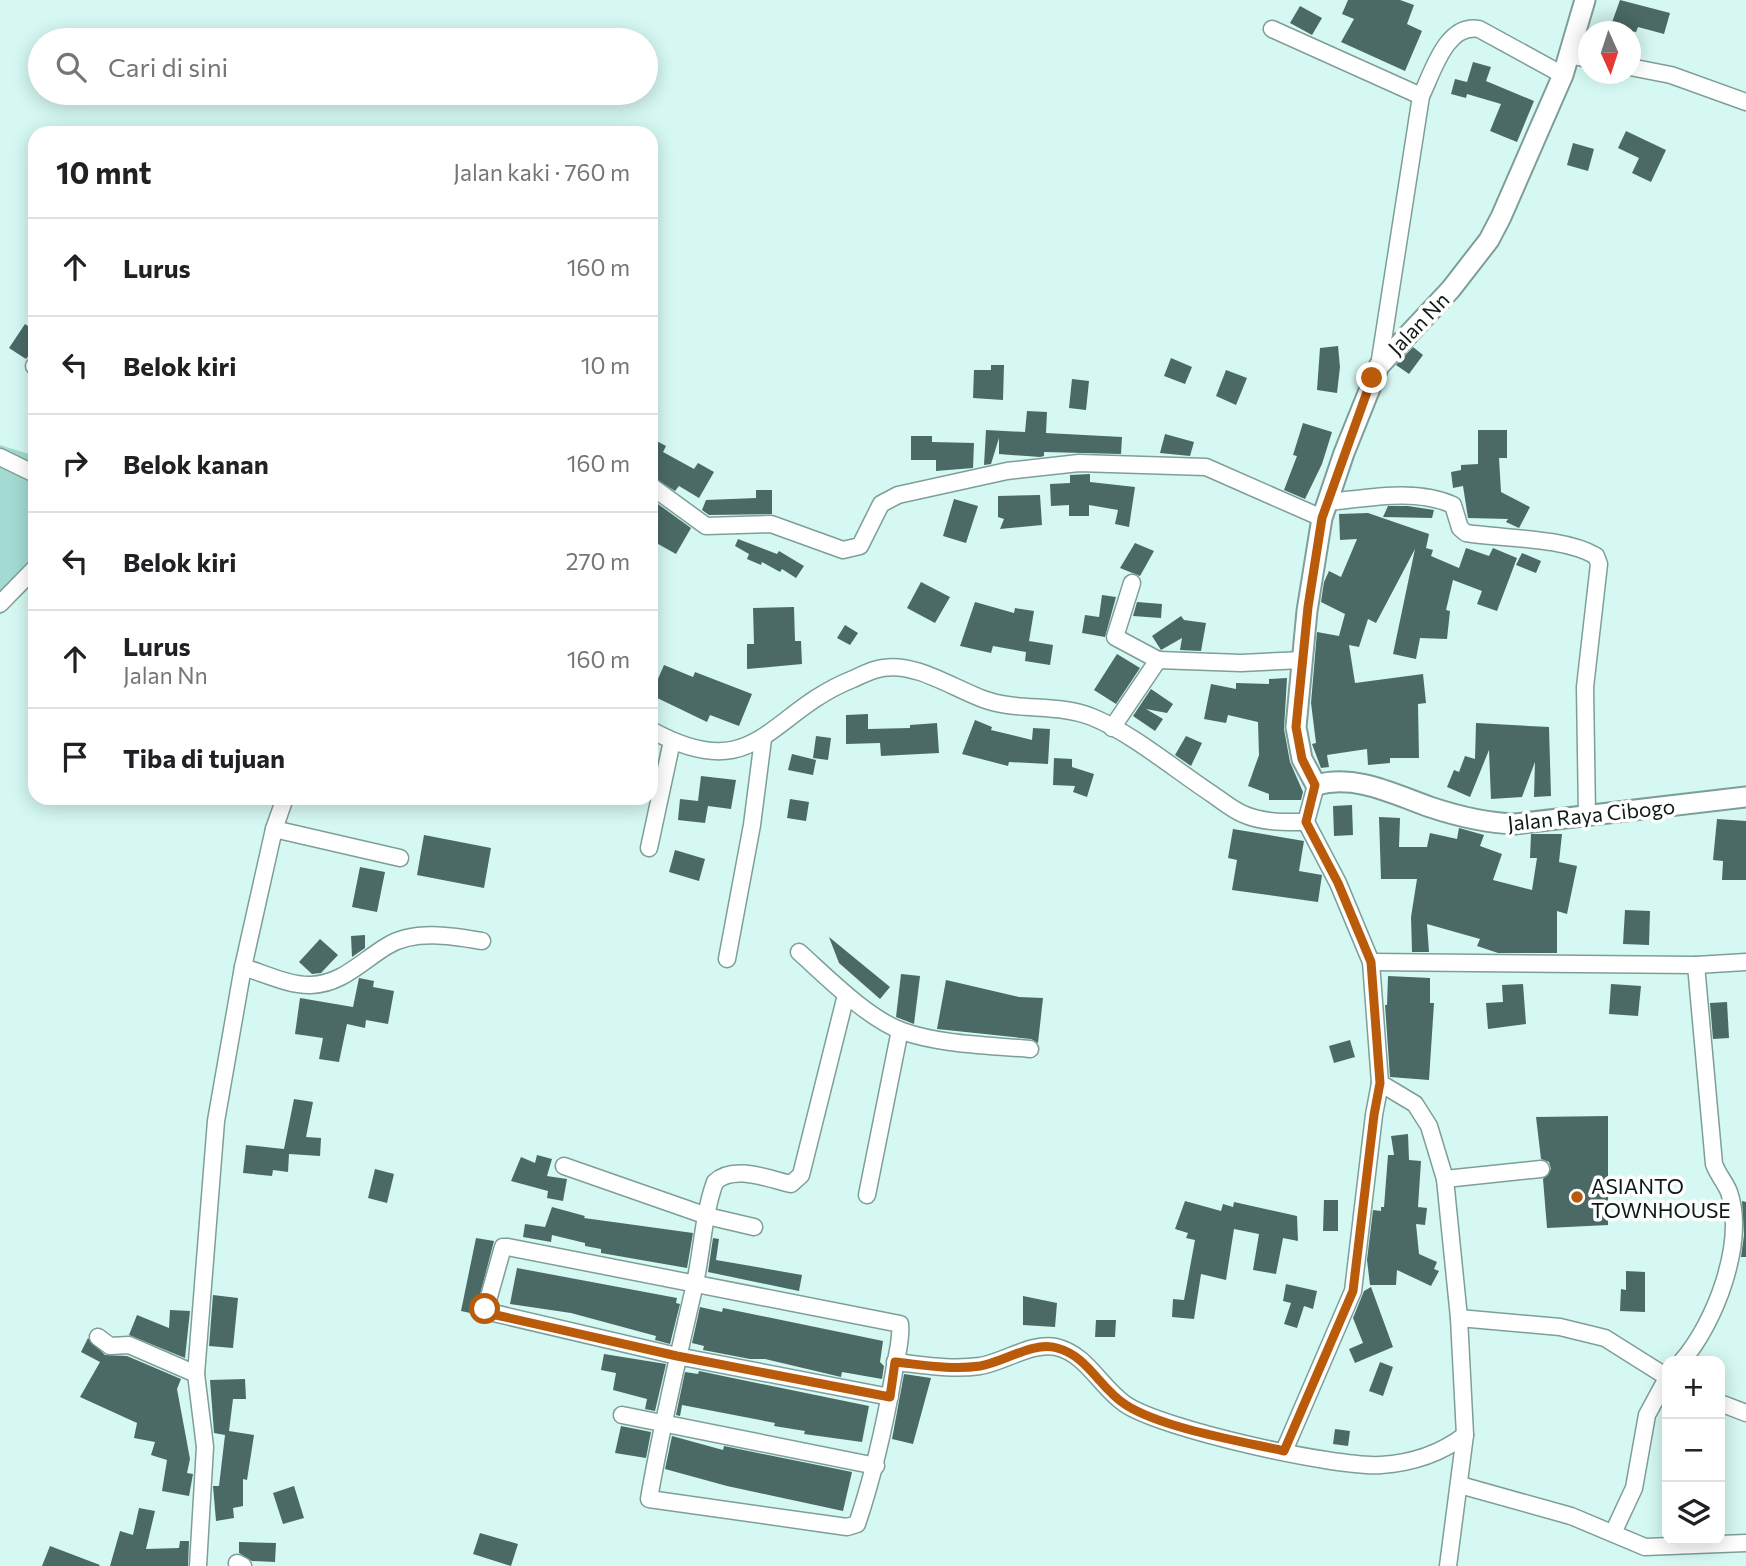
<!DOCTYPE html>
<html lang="id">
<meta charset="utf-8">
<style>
:root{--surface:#fff;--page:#f2f2f2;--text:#202124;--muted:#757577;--line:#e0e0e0}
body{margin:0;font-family:Commissioner,sans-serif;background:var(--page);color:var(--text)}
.controls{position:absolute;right:21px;bottom:21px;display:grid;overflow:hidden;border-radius:14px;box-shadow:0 4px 18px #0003}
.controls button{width:63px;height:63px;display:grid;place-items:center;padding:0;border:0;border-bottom:2px solid var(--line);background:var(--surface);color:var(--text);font:35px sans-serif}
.compass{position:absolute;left:1578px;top:21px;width:63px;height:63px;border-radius:50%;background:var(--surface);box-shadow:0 4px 18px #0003;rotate:177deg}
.stop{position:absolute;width:21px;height:21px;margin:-16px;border:5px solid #b95b0b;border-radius:50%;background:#fff}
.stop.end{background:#b95b0b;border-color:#fff;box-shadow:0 2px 7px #0008}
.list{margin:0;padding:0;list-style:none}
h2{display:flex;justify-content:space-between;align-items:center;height:91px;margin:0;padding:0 28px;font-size:30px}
h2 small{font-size:23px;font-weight:400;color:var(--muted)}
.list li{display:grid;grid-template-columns:46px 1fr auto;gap:21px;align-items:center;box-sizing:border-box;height:98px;padding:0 28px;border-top:2px solid var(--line)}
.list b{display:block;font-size:26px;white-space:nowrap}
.list p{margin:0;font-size:23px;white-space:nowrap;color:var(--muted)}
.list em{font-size:23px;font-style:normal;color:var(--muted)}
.icon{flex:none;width:38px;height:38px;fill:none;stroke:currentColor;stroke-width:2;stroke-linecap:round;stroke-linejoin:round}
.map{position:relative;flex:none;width:1746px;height:1566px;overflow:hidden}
.search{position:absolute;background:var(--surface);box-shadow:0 4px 18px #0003;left:28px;top:28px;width:630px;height:77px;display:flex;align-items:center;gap:18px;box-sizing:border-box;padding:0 24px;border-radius:38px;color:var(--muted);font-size:26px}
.panel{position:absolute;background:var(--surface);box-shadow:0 4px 18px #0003;left:28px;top:126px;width:630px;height:679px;border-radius:21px}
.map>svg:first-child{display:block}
.green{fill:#a3dad2}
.building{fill:#4b6a65}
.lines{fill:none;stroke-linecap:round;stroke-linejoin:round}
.minor-casing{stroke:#7e9e99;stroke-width:19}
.tertiary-casing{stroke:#7e9e99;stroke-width:23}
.minor{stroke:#fff;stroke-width:16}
.tertiary{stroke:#fff;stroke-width:19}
.route{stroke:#b95b0b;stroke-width:9}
.poi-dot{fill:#b95b0b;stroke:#fff;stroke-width:2.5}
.labels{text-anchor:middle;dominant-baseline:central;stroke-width:7;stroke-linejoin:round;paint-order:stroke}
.street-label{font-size:21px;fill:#0e1b19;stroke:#fff}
.poi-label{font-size:21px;fill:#0e1b19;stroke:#fff;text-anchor:start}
</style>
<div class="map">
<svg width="1746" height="1566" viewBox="0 0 1746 1566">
<rect width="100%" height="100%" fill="#d5f8f2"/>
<polygon class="green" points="0,445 35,456 35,583 0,615"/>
<g class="building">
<polygon points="1348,0 1400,0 1414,5 1407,24 1422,31 1405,71 1341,42 1354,19 1342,14"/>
<polygon points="1620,0 1670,13 1664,34 1638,27 1636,32 1610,28"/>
<polygon points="1300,6 1322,18 1312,35 1290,23"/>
<polygon points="1473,62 1491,67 1486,81 1534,101 1517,142 1490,131 1501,104 1467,94 1466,98 1451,94 1455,79 1467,82"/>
<polygon points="1626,131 1666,150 1651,182 1632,173 1639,158 1618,148"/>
<polygon points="1573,143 1594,149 1588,171 1567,165"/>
<polygon points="25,324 35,331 35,348 26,359 9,348"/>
<polygon points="1338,346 1340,367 1337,393 1317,390 1320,348"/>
<polygon points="1413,347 1423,355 1409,374 1396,365"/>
<polygon points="1171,358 1192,367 1185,384 1164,376"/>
<polygon points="991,365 1004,365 1003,400 973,398 974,370 991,370"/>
<polygon points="1226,370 1247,378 1236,405 1216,396"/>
<polygon points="1072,379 1089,381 1086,410 1069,408"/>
<polygon points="1027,411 1047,412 1046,433 1122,437 1121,454 1044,452 1044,456 1040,457 999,454 999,438 991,464 984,465 986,430 1025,432"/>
<polygon points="1303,423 1332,432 1322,464 1305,499 1284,490 1297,456 1293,455"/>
<polygon points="1478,430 1507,430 1507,458 1499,458 1501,492 1530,507 1519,528 1506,522 1508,519 1468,518 1463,486 1453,488 1451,472 1461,470 1461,465 1478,464"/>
<polygon points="1165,434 1194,442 1190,456 1160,453"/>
<polygon points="911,436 932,436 932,442 974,443 973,468 936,471 936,460 911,460"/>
<polygon points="651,438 666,446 663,452 694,469 698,463 714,472 699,498 679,486 675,491 651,476"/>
<polygon points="1090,474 1090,482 1135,487 1129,527 1115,524 1118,510 1089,505 1089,516 1069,516 1069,505 1051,506 1050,484 1070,483 1070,475"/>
<polygon points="756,490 772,490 772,514 709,515 702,510 706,500 756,498"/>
<polygon points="1040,495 1042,525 1000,529 1004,519 998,517 998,496"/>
<polygon points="651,499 691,528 676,554 651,540"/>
<polygon points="954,499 978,506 966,543 943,536"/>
<polygon points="1388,506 1408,506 1434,510 1432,518 1383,517"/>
<polygon points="1368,513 1429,534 1426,548 1433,550 1431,556 1459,568 1466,548 1489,556 1493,548 1517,558 1497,611 1477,604 1482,591 1453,580 1446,610 1450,611 1447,639 1420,638 1416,659 1393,654 1415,549 1376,623 1368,619 1359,647 1349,645 1355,683 1423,674 1426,703 1418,704 1419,758 1390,758 1390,763 1368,765 1367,749 1327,755 1329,767 1321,768 1312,744 1316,743 1311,703 1317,632 1339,636 1345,614 1321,602 1324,582 1329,571 1341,577 1357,539 1340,540 1339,514"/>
<polygon points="738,539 777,554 779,551 804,566 796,578 782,569 780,572 762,562 761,565 747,559 749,554 735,546"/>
<polygon points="1135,543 1154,551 1140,576 1120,568"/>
<polygon points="1522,553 1541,561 1536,573 1516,565"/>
<polygon points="921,582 950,597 935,623 907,608"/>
<polygon points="1102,595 1116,597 1105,637 1082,633 1085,615 1099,617"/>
<polygon points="975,602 1014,613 1015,608 1034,611 1029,641 1053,645 1050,665 1025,661 1026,652 993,646 991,653 960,646"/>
<polygon points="1137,602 1162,604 1161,618 1133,616"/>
<polygon points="794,607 795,641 801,641 802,664 747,669 747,644 754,644 753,608"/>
<polygon points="1181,616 1184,620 1206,623 1201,651 1180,650 1182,638 1161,650 1152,636"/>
<polygon points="845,625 858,633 850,645 837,638"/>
<polygon points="1117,654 1140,668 1116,704 1094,690"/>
<polygon points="664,665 693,677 695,672 752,694 739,726 710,715 707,722 651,695"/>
<polygon points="1287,678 1284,729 1290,762 1303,792 1301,800 1269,800 1269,794 1248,786 1259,755 1258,722 1228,715 1226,723 1204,719 1211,684 1236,689 1236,683 1269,684 1269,679"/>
<polygon points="1151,689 1173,704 1167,713 1146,709 1163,719 1155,731 1133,716"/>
<polygon points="868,714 868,729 910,728 910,725 937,723 939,753 881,756 880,743 846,744 846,715"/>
<polygon points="975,720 992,727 991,730 1032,740 1033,728 1050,729 1048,764 1009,762 1008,766 962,754"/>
<polygon points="1476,723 1549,727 1551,796 1534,797 1535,762 1522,797 1491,799 1489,750 1470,797 1447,787 1454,770 1459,772 1465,756 1475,759"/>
<polygon points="816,736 831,738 828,760 813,758"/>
<polygon points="1186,736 1202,743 1191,766 1175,755"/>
<polygon points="792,754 816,760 813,775 788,770"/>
<polygon points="1054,758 1072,759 1072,767 1094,774 1087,797 1073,792 1075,786 1053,785"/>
<polygon points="701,776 736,780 731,809 708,806 705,823 678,820 680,799 698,801"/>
<polygon points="790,799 809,802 806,821 787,818"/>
<polygon points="1352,805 1353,835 1334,836 1333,806"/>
<polygon points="1379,817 1400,818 1399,847 1427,847 1430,833 1457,839 1459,828 1484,835 1480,846 1502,854 1493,880 1532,890 1537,858 1530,858 1531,834 1562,834 1559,862 1577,866 1567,914 1557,911 1557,953 1498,953 1477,946 1480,939 1427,924 1429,952 1412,952 1411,917 1417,879 1381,879"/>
<polygon points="1717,819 1746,821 1746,880 1722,880 1723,861 1713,860"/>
<polygon points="1233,829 1304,841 1299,871 1322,875 1318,902 1232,890 1237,860 1228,858"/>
<polygon points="424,835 491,848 484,888 417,875"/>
<polygon points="675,850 705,859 699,881 669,872"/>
<polygon points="360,867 385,872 377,912 352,907"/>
<polygon points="1625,910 1650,911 1649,945 1623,944"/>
<polygon points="365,935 365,948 352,957 351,936"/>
<polygon points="829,937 890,987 880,999 839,963"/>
<polygon points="320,939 338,955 321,973 312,974 299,962"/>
<polygon points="901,974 920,976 914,1024 896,1017"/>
<polygon points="1388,976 1430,978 1430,1003 1434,1003 1429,1080 1390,1077 1385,1005 1387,1005"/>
<polygon points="359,978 374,981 373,987 394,991 388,1024 366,1020 365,1028 347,1024 339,1062 319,1059 323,1038 295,1034 300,998 353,1007"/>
<polygon points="946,980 1019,997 1043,998 1038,1043 1031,1039 937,1029"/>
<polygon points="1523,984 1526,1024 1488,1029 1486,1003 1503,1002 1502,985"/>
<polygon points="1611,984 1641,986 1638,1016 1609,1014"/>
<polygon points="1727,1002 1729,1038 1713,1039 1710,1003"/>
<polygon points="1350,1040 1355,1057 1334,1063 1329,1046"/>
<polygon points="294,1099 313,1102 306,1137 321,1138 320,1156 289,1154 288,1172 273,1170 272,1176 243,1173 246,1145 284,1149"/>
<polygon points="1608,1116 1608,1225 1547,1228 1543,1179 1551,1169 1549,1162 1541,1159 1536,1117"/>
<polygon points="1408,1134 1409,1160 1421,1161 1418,1207 1427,1208 1425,1225 1416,1224 1419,1254 1437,1262 1434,1269 1439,1271 1431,1286 1397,1270 1396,1285 1370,1285 1367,1260 1373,1210 1381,1211 1381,1207 1384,1207 1388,1155 1394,1155 1391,1136"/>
<polygon points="537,1155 552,1159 547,1176 567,1179 563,1201 547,1198 548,1191 511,1181 521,1157 535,1163"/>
<polygon points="375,1169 394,1174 387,1203 368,1198"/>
<polygon points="1324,1200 1338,1200 1338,1231 1323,1231"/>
<polygon points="1185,1201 1221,1211 1223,1204 1233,1207 1234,1202 1297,1216 1298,1241 1283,1238 1276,1274 1253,1270 1259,1234 1234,1229 1226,1280 1201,1274 1194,1319 1172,1317 1173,1299 1184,1300 1195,1240 1186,1238 1188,1233 1175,1229"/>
<polygon points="1742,1201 1746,1202 1746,1257 1741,1257 1744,1235"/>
<polygon points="552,1207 585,1216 584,1218 693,1233 687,1268 601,1253 601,1249 585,1246 585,1243 552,1235 551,1242 523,1237 525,1224 545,1227"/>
<polygon points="476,1238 494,1241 475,1314 461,1311"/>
<polygon points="713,1238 719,1239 716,1260 802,1275 799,1291 708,1272"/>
<polygon points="517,1268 677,1298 676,1303 680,1304 670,1344 655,1340 656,1336 571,1313 510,1304"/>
<polygon points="1626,1271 1645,1272 1645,1312 1620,1311 1621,1289 1626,1290"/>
<polygon points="1286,1284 1317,1291 1313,1309 1304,1306 1297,1328 1284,1324 1291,1303 1283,1301"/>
<polygon points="1371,1287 1393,1347 1355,1363 1349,1349 1363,1343 1353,1318 1364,1291"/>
<polygon points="213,1295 238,1298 233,1348 209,1346"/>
<polygon points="1023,1296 1057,1303 1055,1327 1023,1325"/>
<polygon points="700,1307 722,1312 723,1308 883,1341 880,1362 884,1366 882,1379 842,1372 841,1377 765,1359 750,1359 703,1350 704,1346 692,1343"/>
<polygon points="170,1310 190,1311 185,1358 129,1335 137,1315 169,1328"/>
<polygon points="1096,1320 1116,1320 1115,1337 1095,1337"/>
<polygon points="88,1338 105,1355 127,1356 181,1379 177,1389 190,1459 187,1473 193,1474 189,1496 162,1491 167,1460 151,1455 155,1442 134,1438 137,1423 80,1397 100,1362 81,1352"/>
<polygon points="604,1354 666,1364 655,1411 645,1409 647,1399 613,1390 616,1373 601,1370"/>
<polygon points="1380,1362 1393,1367 1383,1396 1369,1391"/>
<polygon points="699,1371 869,1406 862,1442 804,1434 805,1431 774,1426 775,1423 682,1405 680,1416 676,1415 685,1372 698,1374"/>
<polygon points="904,1374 931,1378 913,1444 892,1439"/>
<polygon points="245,1379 246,1399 233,1399 229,1431 254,1435 247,1480 243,1479 243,1506 233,1508 234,1518 216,1521 213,1486 219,1486 225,1435 214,1433 210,1380"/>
<polygon points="621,1426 651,1432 646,1458 615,1453"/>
<polygon points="1335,1429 1350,1431 1348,1446 1333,1444"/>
<polygon points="672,1436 723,1450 724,1446 852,1472 843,1511 727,1486 665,1469"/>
<polygon points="294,1486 304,1518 283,1524 273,1493"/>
<polygon points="139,1508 155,1511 146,1549 179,1548 180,1541 189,1541 188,1566 110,1566 120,1531 133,1535"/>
<polygon points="480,1533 518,1544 511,1566 473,1554"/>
<polygon points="239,1542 276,1543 275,1562 252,1561 239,1553"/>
<polygon points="50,1546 100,1565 99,1566 42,1566"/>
</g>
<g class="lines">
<defs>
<g id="minor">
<path d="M1272 29 1421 96C1433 72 1446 23 1479 29L1563 75"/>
<polyline points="1569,55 1588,59"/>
<polyline points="1630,67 1671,75 1746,102"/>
<polyline points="34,366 35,367"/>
<polyline points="1379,366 1421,96"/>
<polyline points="0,457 35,474"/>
<polyline points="651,486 706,526 771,524 843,550 860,546 881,504 898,495 1007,471 1079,463 1206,467 1322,518"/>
<path d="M1329 502C1368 498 1417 488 1453 505L1460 528 1466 533C1504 539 1563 537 1596 556L1599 564 1585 687 1587 816"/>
<polyline points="1132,583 1115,637 1158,660"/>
<polyline points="0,604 35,568"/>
<polyline points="1112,728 1158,660 1241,663 1303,660"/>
<path d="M651 730C757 788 767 713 853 679 862 675 873 669 883 668 915 662 953 688 983 699 1018 712 1057 703 1092 717 1130 732 1177 771 1212 794 1222 801 1233 810 1243 814 1263 823 1285 822 1306 822"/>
<polyline points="1316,785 1306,822 1338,883 1371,962 1380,1083 1415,1104 1429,1126 1445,1179 1459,1318 1465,1435 1448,1566"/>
<polyline points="274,829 400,858"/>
<polyline points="649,848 672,741"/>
<path d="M799 952C827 977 867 1018 902 1031 942 1045 988 1045 1030 1049"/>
<polyline points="727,959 752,825 763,739"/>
<path d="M1371 962 1696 965 1714 1164C1718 1175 1725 1182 1729 1192 1746 1243 1715 1323 1682 1361"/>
<polyline points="1696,965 1746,962"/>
<path d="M243 967C263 973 290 986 311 985 342 984 362 961 387 946 414 929 453 936 482 941"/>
<path d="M846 995 801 1175 791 1184C769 1179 733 1164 715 1182 703 1215 702 1253 694 1288 678 1358 661 1428 649 1499L847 1527 857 1524C874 1474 885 1424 894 1372 896 1357 902 1339 900 1324L508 1247H503L485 1311 677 1356 890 1397"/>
<polyline points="564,1166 707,1216 754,1227"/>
<polyline points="1445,1179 1541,1169"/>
<polyline points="867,1195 900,1030"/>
<polyline points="1459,1318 1560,1327 1605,1338 1667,1377"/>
<polyline points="98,1337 110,1346 129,1345 196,1374"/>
<path d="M895 1362C924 1365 951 1370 980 1366 1004 1362 1032 1342 1056 1347 1087 1354 1100 1387 1125 1404 1161 1429 1336 1468 1381 1465 1413 1463 1440 1454 1465 1435"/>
<polyline points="1720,1403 1746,1413"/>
<polyline points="622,1415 876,1466"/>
<polyline points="1284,1451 1353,1291 1374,1115 1380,1083"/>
<polyline points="1460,1485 1571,1516 1645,1547 1746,1543"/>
<polyline points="1613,1533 1634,1488 1647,1415 1667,1378"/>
<polyline points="237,1563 243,1566"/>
<polyline points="198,1566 205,1447 196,1374 216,1121 243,967 274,829 285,798"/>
</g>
<path id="tertiary" d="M1585 0 1563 75 1501 217 1489 240 1451 289 1379 366 1344 453 1322 518 1307 611 1296 727 1302 759 1316 785C1356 774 1393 794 1430 807 1457 816 1486 823 1515 824L1746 797"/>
</defs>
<use href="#minor" class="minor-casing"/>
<use href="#tertiary" class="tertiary-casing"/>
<use href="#minor" class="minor"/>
<use href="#tertiary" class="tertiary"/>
</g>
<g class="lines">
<path class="route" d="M485 1309 487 1313 677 1356 890 1397 895 1362C924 1365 952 1370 980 1366 1004 1362 1033 1341 1057 1348 1088 1356 1100 1389 1126 1405 1162 1428 1240 1441 1284 1451L1353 1291 1374 1115 1380 1083 1371 962 1338 883 1306 822 1315 785 1302 759 1296 727 1308 607 1322 518 1372 378"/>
</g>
<circle class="poi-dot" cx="1577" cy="1197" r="7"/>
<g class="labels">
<g class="street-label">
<text transform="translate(1418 323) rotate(-46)">Jalan Nn</text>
<text transform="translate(1591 814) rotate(-6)">Jalan Raya Cibogo</text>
</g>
<g class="poi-label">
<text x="1591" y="1185">ASIANTO<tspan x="1591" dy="24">TOWNHOUSE</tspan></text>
</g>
</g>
</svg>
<div class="controls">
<button>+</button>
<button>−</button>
<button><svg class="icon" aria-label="layers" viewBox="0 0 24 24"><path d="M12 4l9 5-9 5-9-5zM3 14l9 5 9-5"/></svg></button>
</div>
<svg class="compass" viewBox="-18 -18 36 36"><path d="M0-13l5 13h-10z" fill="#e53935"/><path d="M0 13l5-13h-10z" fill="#757577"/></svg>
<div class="stop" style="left:485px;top:1309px"></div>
<div class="stop end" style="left:1372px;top:378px"></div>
<div class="search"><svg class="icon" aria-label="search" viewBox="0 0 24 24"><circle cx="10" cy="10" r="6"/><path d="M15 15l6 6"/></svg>Cari di sini</div>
<section class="panel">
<h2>10 mnt<small>Jalan kaki · 760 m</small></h2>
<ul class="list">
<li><svg class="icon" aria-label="ahead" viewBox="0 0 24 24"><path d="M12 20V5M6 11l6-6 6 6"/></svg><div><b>Lurus</b></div><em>160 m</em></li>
<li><svg class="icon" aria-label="left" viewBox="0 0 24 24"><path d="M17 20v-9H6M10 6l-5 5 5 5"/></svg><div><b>Belok kiri</b></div><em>10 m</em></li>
<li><svg class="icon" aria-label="right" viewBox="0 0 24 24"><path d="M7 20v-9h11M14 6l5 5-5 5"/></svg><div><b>Belok kanan</b></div><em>160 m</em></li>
<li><svg class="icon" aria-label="left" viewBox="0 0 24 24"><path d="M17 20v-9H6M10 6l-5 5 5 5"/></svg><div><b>Belok kiri</b></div><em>270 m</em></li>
<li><svg class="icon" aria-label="ahead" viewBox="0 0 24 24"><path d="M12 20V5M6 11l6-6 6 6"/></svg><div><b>Lurus</b><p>Jalan Nn</p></div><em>160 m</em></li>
<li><svg class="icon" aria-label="arrive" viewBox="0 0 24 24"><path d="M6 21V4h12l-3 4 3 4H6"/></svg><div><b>Tiba di tujuan</b></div></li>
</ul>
</section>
</div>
